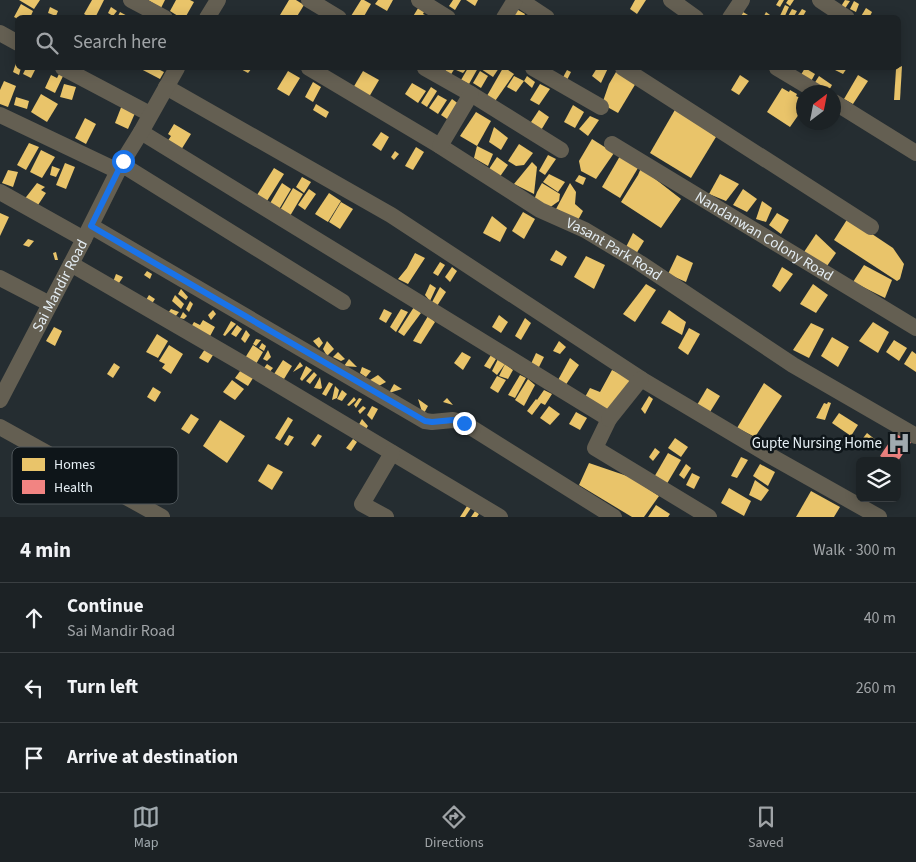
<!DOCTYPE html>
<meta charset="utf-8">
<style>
:root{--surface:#1c2225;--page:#252a2d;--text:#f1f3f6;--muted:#a0a4a7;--line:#3a3f42;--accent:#a1aaaf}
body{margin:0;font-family:"Source Sans 3",sans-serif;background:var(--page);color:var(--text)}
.controls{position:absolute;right:15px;bottom:15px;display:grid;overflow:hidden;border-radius:8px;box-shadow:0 2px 12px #0003}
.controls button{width:45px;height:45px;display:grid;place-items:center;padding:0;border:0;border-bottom:1px solid var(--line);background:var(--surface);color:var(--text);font:25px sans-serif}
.compass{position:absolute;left:796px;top:85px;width:45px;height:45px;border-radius:50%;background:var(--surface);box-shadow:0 2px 12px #0003;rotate:32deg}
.stop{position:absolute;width:15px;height:15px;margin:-11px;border:4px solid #1a73e8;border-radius:50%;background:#fff}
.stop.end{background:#1a73e8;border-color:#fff;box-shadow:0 1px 5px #0008}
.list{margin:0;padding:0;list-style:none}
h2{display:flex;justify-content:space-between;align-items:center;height:65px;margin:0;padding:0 20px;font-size:21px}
h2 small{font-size:16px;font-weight:400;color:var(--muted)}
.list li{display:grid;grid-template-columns:32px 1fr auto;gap:15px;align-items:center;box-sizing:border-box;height:70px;padding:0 20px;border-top:1px solid var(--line)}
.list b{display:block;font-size:19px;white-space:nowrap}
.list p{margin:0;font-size:16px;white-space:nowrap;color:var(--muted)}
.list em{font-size:16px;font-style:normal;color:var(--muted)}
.icon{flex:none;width:28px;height:28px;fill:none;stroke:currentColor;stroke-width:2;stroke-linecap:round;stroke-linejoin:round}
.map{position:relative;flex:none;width:916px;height:517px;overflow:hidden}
.search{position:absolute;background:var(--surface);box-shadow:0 2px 12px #0003;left:15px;right:15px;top:15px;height:55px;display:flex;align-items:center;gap:12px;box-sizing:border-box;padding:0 18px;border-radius:8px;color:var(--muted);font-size:19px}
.sheet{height:275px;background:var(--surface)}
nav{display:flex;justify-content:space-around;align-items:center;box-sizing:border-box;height:70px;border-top:1px solid var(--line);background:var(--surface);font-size:14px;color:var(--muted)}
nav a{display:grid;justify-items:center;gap:2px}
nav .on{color:var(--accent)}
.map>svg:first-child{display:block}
.homes{fill:#e9c46a}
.health{fill:#f28482}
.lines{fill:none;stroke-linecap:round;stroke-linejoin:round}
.minor{stroke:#645f52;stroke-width:16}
.route{stroke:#1a73e8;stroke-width:6}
.labels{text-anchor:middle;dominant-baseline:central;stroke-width:5;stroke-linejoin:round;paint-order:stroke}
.street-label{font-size:15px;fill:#e4edf3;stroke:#0e1519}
.poi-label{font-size:15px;fill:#e4edf3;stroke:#0e1519;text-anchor:end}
.key{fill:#0e1519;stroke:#4e565a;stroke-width:1}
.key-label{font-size:14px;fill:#e4edf3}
</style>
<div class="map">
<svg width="916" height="517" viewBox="0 0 916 517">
<rect width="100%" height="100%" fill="#252d31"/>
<g class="homes">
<polygon points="19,0 40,0 34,9"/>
<polygon points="92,0 104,0 95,18 91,18 84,14"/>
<polygon points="148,0 165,0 161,8"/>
<polygon points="176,0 190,0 194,2 185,18 181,18 170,11"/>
<polygon points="289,0 296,0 304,5 296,18 283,18 280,15"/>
<polygon points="361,0 364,0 371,4 363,18 354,18 351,16"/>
<polygon points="378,0 393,0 387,11 375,4"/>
<polygon points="453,0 461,0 455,10 449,6"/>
<polygon points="466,0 478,0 475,6"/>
<polygon points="635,0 646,0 637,14 630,9"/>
<polygon points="779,0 784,0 780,7 776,5"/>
<polygon points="788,0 794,0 790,6 786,3"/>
<polygon points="845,0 850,1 844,10 840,8"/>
<polygon points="854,1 859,4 856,12 850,9"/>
<polygon points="21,4 33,11 30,18 18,18 18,19 14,17"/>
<polygon points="420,5 426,8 423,14 427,16 426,18 412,18"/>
<polygon points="785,5 789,7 784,18 779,18"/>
<polygon points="50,7 58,11 56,16 48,13"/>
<polygon points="111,7 117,11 113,16 108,13"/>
<polygon points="513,7 525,14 523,18 507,18"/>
<polygon points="866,8 872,12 869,18 860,18"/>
<polygon points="792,9 797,11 793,18 787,18"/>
<polygon points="802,9 806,11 802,18 796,18"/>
<polygon points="120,12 131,18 117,18"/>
<polygon points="743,12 753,18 744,18 741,15"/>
<polygon points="766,12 774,18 763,18"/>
<polygon points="17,60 18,68 21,68 19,75 13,72"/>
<polygon points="902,66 900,100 894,100 896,69"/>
<polygon points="26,68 36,68 31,78 23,74"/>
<polygon points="139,68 156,68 164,72 160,79"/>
<polygon points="239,68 252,68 248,73"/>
<polygon points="447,68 455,68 450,76 444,73"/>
<polygon points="458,68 467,68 463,73 456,70"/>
<polygon points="468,68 478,68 469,84 461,80"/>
<polygon points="482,68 499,68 493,77 481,69"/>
<polygon points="503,68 505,68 514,74 493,104 484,101"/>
<polygon points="597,68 608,68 601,83 592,76"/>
<polygon points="805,68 815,74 809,85 799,78"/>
<polygon points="831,68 847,68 843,74"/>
<polygon points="567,70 571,72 566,82 562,79"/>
<polygon points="288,71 300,78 289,96 277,89"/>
<polygon points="363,71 379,80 369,97 353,88"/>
<polygon points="480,71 488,76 481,88 473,83"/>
<polygon points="60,72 64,74 55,93 45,88 51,75 57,78"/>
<polygon points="616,72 636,83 618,113 602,104 609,84"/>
<polygon points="740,75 749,81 739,95 731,90"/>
<polygon points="858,75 868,81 853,104 844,99"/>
<polygon points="514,76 524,81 516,92 507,87"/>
<polygon points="527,76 535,82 532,88 524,81"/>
<polygon points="819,76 832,85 828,92 820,92 812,87"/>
<polygon points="4,81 16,86 8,107 0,104 0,90"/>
<polygon points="313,82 321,87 313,102 305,97"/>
<polygon points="412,83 426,91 418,103 405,94"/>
<polygon points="64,84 76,87 72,100 60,97"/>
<polygon points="540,84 550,89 539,105 530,100"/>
<polygon points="431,87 437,91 427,107 421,103"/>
<polygon points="782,88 789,92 790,90 797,94 796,96 804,100 804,107 790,127 767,112"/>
<polygon points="41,94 58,104 47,122 31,112"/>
<polygon points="438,95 447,100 438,114 429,108"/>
<polygon points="16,97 29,101 27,109 14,105"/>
<polygon points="452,99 460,105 450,121 441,115"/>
<polygon points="316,104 329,112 326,118 313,110"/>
<polygon points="122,105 136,111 128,129 115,123"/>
<polygon points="573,105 584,112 575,128 564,122"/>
<polygon points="676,108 716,137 691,178 650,153"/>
<polygon points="539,110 549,117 540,132 529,125"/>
<polygon points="476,112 491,121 477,146 460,136"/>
<polygon points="590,116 599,120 588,136 579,129"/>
<polygon points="85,118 96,124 86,144 75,138"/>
<polygon points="174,124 191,134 181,150 167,142 171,136 168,134"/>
<polygon points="494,127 508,138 501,150 489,142"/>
<polygon points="381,132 389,137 381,151 372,145"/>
<polygon points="592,139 614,153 596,179 581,171 579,161"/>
<polygon points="29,143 39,147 26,170 17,165"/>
<polygon points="519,144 533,153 524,165 516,166 508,161"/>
<polygon points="477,146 493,154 488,166 474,158"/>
<polygon points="416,147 424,152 413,170 405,166"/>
<polygon points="41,150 55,157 42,178 30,172"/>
<polygon points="395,151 399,154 394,160 391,157"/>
<polygon points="548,155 556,159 545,175 539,171"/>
<polygon points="620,156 638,168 620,198 602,187"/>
<polygon points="497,157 508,165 499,178 487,172"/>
<polygon points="532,162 537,167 534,194 514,184"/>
<polygon points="65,163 75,167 66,189 56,185"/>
<polygon points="52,166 60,169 56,177 50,175"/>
<polygon points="274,168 284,174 267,201 257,195"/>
<polygon points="641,168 681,199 661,228 621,202 638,175"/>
<polygon points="8,170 18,172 13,187 2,183"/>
<polygon points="549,174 565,182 558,192 543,182"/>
<polygon points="720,174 739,184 726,201 709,194"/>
<polygon points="579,175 586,178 583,185 575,181"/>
<polygon points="302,177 311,182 304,193 296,187"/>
<polygon points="37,183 45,187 41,190 46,193 36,208 23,201"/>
<polygon points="282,183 291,189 278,211 269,205"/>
<polygon points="542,183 560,194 559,201 549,208 534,200 537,192"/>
<polygon points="570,183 576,192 575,204 583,211 578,220 556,209"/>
<polygon points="293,188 303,194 290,216 280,210"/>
<polygon points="309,189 316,194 305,210 298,205"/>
<polygon points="743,189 757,199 747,212 733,205"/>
<polygon points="329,193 341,201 328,222 315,214"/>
<polygon points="762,201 772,208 766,222 756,219"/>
<polygon points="341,202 353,209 340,229 329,222"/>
<polygon points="523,212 535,219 524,239 512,231"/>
<polygon points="0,213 9,217 0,236"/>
<polygon points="777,213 789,220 781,234 769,225"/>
<polygon points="492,216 507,228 500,242 483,233"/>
<polygon points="848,218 893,248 904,264 900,279 897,281 834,240"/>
<polygon points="633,233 644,241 636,254 626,247"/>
<polygon points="816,234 836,253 827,266 804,252"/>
<polygon points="28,239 34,241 29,247 23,245"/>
<polygon points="556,250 567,257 562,266 550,260"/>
<polygon points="56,252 58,260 55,260 53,253"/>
<polygon points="415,253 425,258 408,284 398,279 407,268"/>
<polygon points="677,255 693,263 686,282 668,274"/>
<polygon points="586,256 605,265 594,289 574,277"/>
<polygon points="440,262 445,265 438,276 433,273"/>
<polygon points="864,265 892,280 885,298 853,282"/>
<polygon points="452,267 457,271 450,282 445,277"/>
<polygon points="782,267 793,274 780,292 772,286"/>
<polygon points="147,271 152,274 150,279 144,275"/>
<polygon points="116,274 123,277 117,286 113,282"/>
<polygon points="430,284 436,288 430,301 425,295"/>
<polygon points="646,284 656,290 635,322 623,314"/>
<polygon points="813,284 828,295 816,313 800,304"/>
<polygon points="440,287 446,292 437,306 431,304"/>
<polygon points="181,289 188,297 186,300 178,294"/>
<polygon points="149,295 155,299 151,305 146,300"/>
<polygon points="175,295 184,304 181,309 172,301"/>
<polygon points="190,301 193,304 189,312 186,309"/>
<polygon points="414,307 421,313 404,336 398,332"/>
<polygon points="171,309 179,312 175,317 168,313"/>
<polygon points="384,309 392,313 386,323 379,319"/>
<polygon points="401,309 408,312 396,332 390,327"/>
<polygon points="213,310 216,314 211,320 208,315"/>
<polygon points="669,310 686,322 682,335 661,323"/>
<polygon points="183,312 187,316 184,319 180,318"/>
<polygon points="499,315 508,322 501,333 492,327"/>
<polygon points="428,316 435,322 421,344 413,341"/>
<polygon points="525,318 531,323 521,340 515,336"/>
<polygon points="203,320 215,327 209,338 191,327 194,322 200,325"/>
<polygon points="231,321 236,324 225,336 223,335"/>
<polygon points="873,322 889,332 878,353 859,341"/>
<polygon points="811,323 824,329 809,358 793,350"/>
<polygon points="237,325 242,329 236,337 231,334"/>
<polygon points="54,327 62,331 55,346 46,341"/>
<polygon points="689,328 700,334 688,355 678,348"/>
<polygon points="246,330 250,335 245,343 241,339"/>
<polygon points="157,334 168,341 158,358 146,352"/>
<polygon points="319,337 323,343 319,348 313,341"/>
<polygon points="832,337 849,347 838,367 821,356"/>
<polygon points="256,339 261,340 256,346 253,344"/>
<polygon points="894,340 907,348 899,361 886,352"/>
<polygon points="327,341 334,349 327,356 323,349"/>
<polygon points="559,341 566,347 560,354 553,351"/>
<polygon points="262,343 266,346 264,351 259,348"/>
<polygon points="169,345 183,354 171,374 162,368 165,364 159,361"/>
<polygon points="253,345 263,352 256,364 245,358"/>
<polygon points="207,346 215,352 208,363 199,358"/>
<polygon points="268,350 271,357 267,361 263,359"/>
<polygon points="912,351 916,354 916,372 904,364"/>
<polygon points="338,352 345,359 341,361 333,357"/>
<polygon points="462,352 471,357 463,370 454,363"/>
<polygon points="536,353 544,357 537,371 530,366"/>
<polygon points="491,355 496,359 490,369 484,366"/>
<polygon points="570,358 579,365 565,386 558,380"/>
<polygon points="349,359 357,367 344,366"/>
<polygon points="498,359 505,364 497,375 492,371"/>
<polygon points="283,360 292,366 284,379 274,374"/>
<polygon points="300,362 303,366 293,372"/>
<polygon points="114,363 120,367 113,378 107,374"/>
<polygon points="267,364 273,368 268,374 264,368"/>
<polygon points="505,364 513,370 508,379 499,376"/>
<polygon points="306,366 312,370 302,381 300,379"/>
<polygon points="243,367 255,375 248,386 235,378"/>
<polygon points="362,367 371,371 366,377 360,373"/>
<polygon points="612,370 634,380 609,413 585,397 590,388 600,392"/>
<polygon points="314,372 317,375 310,384 306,381"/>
<polygon points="378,375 386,382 377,387 370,380"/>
<polygon points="520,375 526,378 515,398 508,395"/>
<polygon points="497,376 506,380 498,393 490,388"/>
<polygon points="320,377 322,388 320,389 314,388"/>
<polygon points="528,379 535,385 524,406 515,400"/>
<polygon points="232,380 244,389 235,400 223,392"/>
<polygon points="329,382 333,384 326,396 322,394"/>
<polygon points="764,383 782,396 755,437 737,428"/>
<polygon points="394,384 402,389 389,393"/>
<polygon points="335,386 339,390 337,398 332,400"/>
<polygon points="153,387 161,392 155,402 147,397"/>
<polygon points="707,388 720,396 710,412 697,405"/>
<polygon points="342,390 347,394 342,401 337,399"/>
<polygon points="544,390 552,394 545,405 541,403 532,415 527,411 536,399 537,400"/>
<polygon points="649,396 653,399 645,414 641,409"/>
<polygon points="354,397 356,400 349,406 347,405"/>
<polygon points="359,398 362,399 356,408 354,405"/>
<polygon points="447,398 453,405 443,402"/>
<polygon points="418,399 428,406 423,415"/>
<polygon points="828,402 831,403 825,420 816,418 824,403 827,404"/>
<polygon points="363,406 366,408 360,414 358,411"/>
<polygon points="372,406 378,409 372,420 367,415"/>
<polygon points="549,406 560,414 550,425 540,418"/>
<polygon points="576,412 587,418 580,430 569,424"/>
<polygon points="839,413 858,425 851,436 832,423"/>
<polygon points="191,414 199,419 189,434 181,429"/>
<polygon points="288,417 293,420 280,441 275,438"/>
<polygon points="362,419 368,426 364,432 357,428"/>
<polygon points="220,420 245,436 227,463 203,446"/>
<polygon points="867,433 877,441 870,449 860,442"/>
<polygon points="318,434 322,436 315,447 311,444"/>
<polygon points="289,435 294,437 288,446 284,444"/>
<polygon points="675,438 688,447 681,457 668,448"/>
<polygon points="353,439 357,442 351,451 346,448"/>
<polygon points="655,448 660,452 653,461 649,457"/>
<polygon points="668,453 681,460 665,487 653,479"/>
<polygon points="741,457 748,460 737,478 731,476"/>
<polygon points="589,463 630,477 659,496 644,517 632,517 579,485"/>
<polygon points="268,464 283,472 272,490 258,481"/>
<polygon points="686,464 691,468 684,479 679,475"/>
<polygon points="760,464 775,472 768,486 753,476"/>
<polygon points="692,473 700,477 694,489 686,485"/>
<polygon points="755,480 769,490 761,501 749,495"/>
<polygon points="729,488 751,501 744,516 721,503"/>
<polygon points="811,491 840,507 834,517 796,517"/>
<polygon points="656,505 670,514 668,517 648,517"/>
<polygon points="467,506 471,508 465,517 460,517"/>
<polygon points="475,511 479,514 477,517 471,517"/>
</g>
<polygon class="health" points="897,431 912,441 898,461 887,461 880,456"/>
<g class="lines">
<g class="minor">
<polyline points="131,0 165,18"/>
<polyline points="309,0 339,18"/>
<polyline points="419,0 448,18"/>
<polyline points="520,0 547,18"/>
<polyline points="671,0 696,18"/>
<polyline points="820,0 847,18"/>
<polyline points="207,18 218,0"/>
<polyline points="504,18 515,0"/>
<polyline points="730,18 742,0"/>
<polyline points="0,33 18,43"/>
<polyline points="63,68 150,114"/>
<path id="s1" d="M309 68 440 146 540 210 585 230 640 263 793 365 916 436"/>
<polyline points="425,68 471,94 561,150"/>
<polyline points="533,68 601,107"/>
<polyline points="623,68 871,227"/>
<polyline points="777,68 817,92"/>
<polyline points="166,87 391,215 641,379 767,454 879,517"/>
<polyline points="834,102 916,153"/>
<polyline points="0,115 118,171"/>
<polyline points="141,132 609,419 595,448 709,517"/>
<path id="s2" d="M612 144 916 328"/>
<polyline points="440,146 471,94"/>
<polyline points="121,164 343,302"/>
<polyline points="0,192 84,239"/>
<polyline points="91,226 425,421 432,422 453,420 464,423 614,517"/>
<polyline points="71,264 240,362 500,517"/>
<polyline points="0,278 50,304"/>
<path id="s3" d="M0 400 84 239 123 161 141 132 177 68"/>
<polyline points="609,419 641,379"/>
<polyline points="0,427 162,517"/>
<polyline points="386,517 362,504 392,453"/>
</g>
</g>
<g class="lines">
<polyline class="route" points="123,161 91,226 425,421 432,422 453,420 464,423"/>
</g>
<defs>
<symbol id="hospital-bare" viewBox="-9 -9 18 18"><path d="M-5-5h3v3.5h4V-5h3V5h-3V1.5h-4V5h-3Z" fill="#a1aaaf" stroke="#0e1519" stroke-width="2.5" paint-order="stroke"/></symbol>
</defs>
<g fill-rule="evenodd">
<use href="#hospital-bare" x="883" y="427" width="32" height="32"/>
</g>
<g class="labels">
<g class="street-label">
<text stroke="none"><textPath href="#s2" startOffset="178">Nandanwan Colony Road</textPath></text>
<text stroke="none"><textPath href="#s1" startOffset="355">Vasant Park Road</textPath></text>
<text stroke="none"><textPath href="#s3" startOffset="129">Sai Mandir Road</textPath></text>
</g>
<g class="poi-label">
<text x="882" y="443">Gupte Nursing Home</text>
</g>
</g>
<rect x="12" y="447" width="166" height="57" rx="8" class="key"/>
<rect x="22" y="458" width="23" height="13" fill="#e9c46a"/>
<rect x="22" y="480" width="23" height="14" fill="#f28482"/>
<g class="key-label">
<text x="54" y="469">Homes</text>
<text x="54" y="492">Health</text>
</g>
</svg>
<div class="controls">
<button><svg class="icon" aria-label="layers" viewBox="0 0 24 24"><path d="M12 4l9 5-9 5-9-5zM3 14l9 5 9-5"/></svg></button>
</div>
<svg class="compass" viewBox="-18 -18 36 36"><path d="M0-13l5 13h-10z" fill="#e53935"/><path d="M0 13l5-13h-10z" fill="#a0a4a7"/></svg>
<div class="stop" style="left:123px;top:161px"></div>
<div class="stop end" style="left:464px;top:423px"></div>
<div class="search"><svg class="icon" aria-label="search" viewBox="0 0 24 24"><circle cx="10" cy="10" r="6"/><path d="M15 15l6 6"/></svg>Search here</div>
</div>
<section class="sheet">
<h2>4 min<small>Walk · 300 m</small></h2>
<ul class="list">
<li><svg class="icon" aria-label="ahead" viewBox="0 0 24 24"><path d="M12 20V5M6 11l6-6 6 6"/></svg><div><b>Continue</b><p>Sai Mandir Road</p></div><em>40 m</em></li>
<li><svg class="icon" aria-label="left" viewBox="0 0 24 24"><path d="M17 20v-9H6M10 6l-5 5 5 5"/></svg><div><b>Turn left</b></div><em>260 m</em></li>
<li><svg class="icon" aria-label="arrive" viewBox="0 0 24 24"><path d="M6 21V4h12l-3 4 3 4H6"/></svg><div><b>Arrive at destination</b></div></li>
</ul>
</section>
<nav>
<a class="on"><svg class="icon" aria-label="map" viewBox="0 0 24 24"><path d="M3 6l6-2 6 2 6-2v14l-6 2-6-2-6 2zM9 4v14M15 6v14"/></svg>Map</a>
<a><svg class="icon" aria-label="directions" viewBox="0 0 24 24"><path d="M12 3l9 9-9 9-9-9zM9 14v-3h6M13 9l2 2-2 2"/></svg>Directions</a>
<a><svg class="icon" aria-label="saved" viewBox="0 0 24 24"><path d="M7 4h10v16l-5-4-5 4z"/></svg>Saved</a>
</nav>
